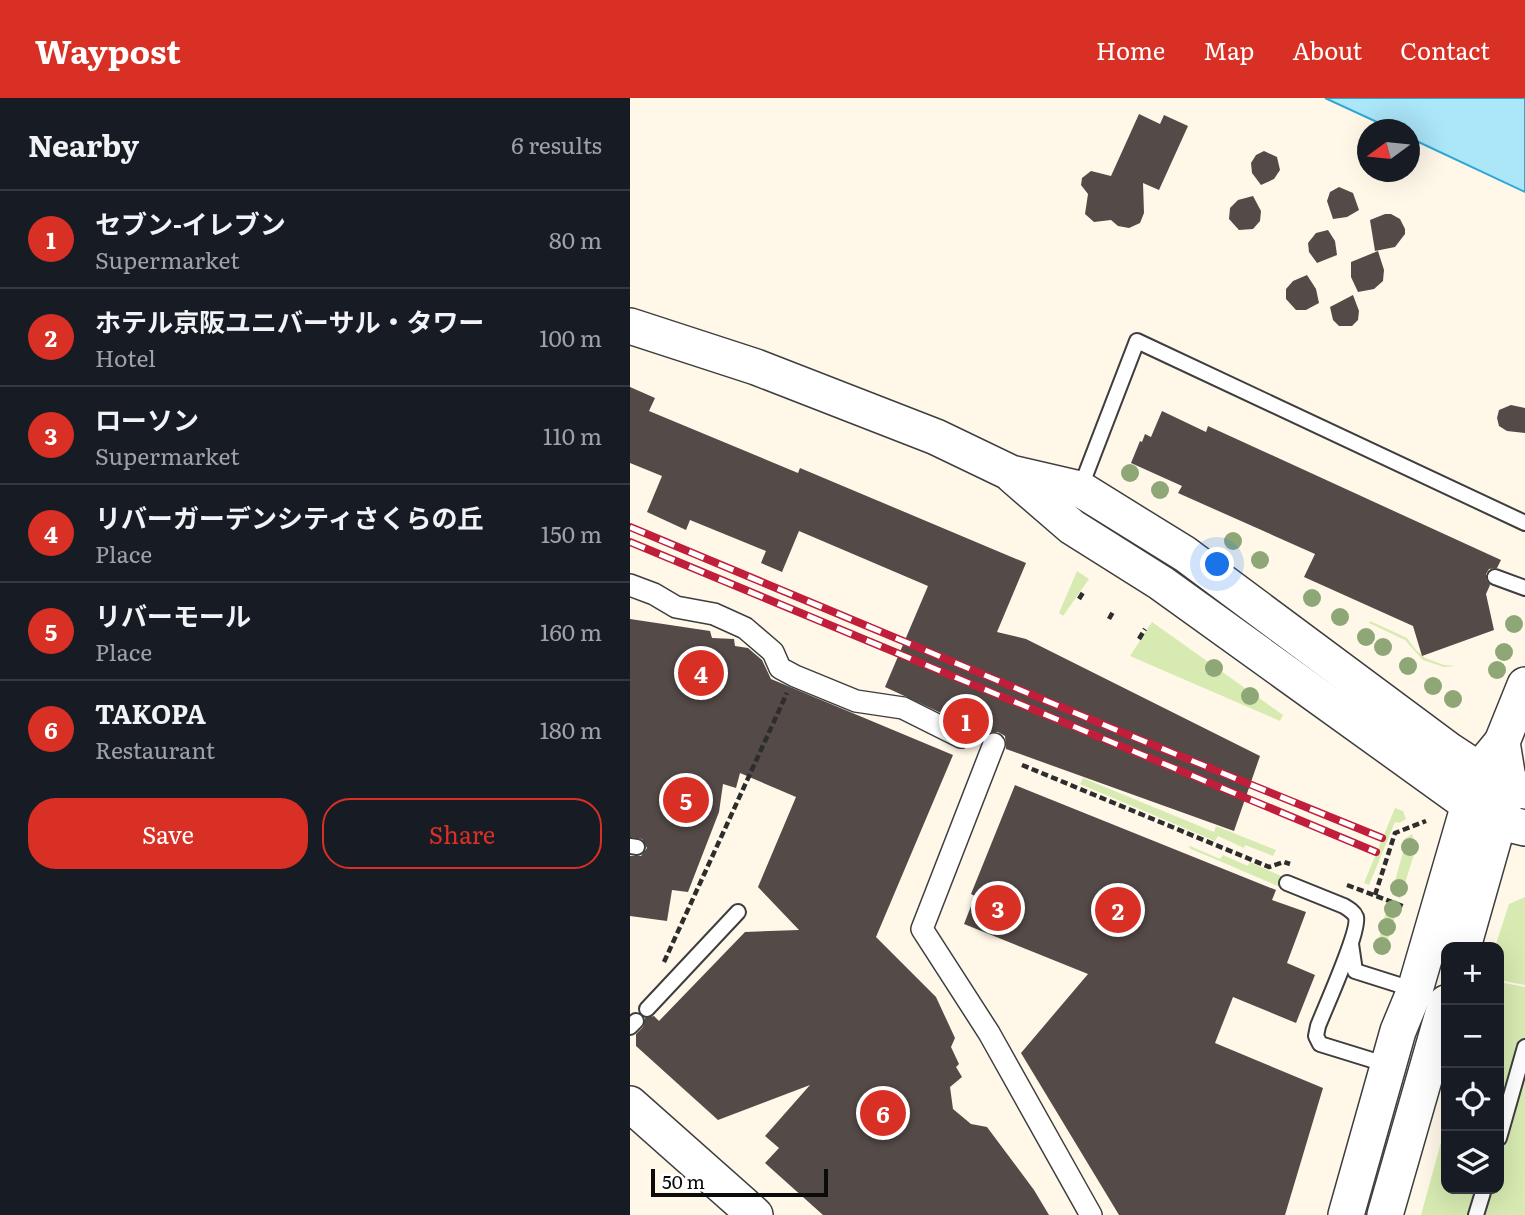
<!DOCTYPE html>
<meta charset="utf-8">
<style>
:root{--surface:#171b24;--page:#20242c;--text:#f1f3f6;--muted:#9ea1a6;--line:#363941;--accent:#d93025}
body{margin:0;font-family:Literata,"Noto Sans JP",serif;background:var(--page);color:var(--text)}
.controls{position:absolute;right:21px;bottom:21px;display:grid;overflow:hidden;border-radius:14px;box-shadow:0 7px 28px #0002}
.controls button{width:63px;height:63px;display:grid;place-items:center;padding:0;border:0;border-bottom:2px solid var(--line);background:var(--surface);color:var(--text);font:35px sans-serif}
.compass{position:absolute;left:727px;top:21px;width:63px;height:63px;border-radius:50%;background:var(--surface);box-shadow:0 7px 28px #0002;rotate:255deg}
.scale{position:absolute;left:21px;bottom:18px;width:177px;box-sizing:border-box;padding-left:7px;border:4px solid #0b0b0b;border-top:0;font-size:19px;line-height:24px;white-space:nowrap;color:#0b0b0b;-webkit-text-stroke:5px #fff;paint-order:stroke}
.you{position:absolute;left:588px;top:467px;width:24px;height:24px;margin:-18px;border:5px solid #fff;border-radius:50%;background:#1a73e8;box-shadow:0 0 0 10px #1a73e833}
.badge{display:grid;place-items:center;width:46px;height:46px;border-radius:50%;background:var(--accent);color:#fff;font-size:23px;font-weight:700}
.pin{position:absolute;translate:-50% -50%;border:4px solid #fff;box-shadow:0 2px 7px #0006}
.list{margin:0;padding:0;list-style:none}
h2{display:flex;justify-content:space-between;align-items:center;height:91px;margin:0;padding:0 28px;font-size:30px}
h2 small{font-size:23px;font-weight:400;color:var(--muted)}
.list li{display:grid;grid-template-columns:46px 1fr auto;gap:21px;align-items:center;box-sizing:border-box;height:98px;padding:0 28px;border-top:2px solid var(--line)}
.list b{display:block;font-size:26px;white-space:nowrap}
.list p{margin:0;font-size:23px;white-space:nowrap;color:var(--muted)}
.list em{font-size:23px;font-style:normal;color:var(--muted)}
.actions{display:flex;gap:14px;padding:21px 28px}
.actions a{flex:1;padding:16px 0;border:2px solid var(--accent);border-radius:28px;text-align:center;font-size:24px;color:var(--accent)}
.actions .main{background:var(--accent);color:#fff}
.icon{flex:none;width:38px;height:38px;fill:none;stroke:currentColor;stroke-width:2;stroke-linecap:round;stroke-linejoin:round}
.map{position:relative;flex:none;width:895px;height:1117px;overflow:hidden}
header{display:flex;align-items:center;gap:42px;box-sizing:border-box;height:98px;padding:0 35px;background:var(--accent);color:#fff}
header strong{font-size:33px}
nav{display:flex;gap:38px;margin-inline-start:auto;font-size:24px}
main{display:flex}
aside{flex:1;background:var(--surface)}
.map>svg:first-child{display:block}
.green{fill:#d7eab1}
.water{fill:#abe6f9;stroke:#2fa7d3;stroke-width:2}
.building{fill:#544a47}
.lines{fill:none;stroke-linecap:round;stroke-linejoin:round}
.service-casing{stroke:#3e3e3e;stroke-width:18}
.pedestrian-casing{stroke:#3e3e3e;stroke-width:24}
.tertiary-casing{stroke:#3e3e3e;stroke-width:38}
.path{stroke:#2d2d2d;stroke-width:4.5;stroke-dasharray:7 3.5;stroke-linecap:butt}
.service{stroke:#fff;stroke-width:14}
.pedestrian{stroke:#fff;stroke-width:21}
.tertiary{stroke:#fff;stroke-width:35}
.rail-casing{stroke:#c01e3b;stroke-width:8}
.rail{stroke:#fff;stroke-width:5;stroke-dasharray:16;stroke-linecap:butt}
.tree{fill:#8fa777}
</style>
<header>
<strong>Waypost</strong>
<nav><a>Home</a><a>Map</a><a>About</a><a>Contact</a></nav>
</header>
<main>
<aside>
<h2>Nearby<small>6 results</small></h2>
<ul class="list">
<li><span class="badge">1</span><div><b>セブン-イレブン</b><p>Supermarket</p></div><em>80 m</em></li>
<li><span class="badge">2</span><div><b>ホテル京阪ユニバーサル・タワー</b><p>Hotel</p></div><em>100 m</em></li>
<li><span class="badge">3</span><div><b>ローソン</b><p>Supermarket</p></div><em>110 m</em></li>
<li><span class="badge">4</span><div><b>リバーガーデンシティさくらの丘</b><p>Place</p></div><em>150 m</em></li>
<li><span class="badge">5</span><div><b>リバーモール</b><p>Place</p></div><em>160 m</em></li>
<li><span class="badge">6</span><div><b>TAKOPA</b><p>Restaurant</p></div><em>180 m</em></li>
</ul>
<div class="actions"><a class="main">Save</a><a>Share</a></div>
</aside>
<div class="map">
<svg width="895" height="1117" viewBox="0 0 895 1117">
<rect width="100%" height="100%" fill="#fff8e9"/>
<g class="green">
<polygon points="447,473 459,481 433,518 429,515"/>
<polygon points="740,523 777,540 785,551 795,560 814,567 826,568 814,569 793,562 775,542 739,525"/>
<polygon points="522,524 653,617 650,623 500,558"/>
<polygon points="453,680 584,734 586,728 646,752 643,758 615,747 614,750 588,738 585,743 450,686"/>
<polygon points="765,710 773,713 776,721 769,725 765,724 739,787 734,785"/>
<polygon points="782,736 786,750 770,801 762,794 775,747 773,742"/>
<polygon points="560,748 590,761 593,757 618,768 620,764 653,779 650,789 559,750"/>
<polygon points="895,799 895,887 869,882 869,849 865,849 879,806"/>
<polygon points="760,807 768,809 753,857 746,854 757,809"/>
<polygon points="869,884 895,889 895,1117 791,1117 816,1026 816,1091 869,1091"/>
</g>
<polygon class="water" points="695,0 895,0 895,94 780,40 780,32 762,31"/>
<g class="building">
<polygon points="509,16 530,26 534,17 558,28 529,92 513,85 514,115 510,125 499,130 488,128 481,122 464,124 455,116 458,96 451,87 452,80 461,73 481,78"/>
<polygon points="634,53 647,59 650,72 644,81 631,87 622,75 621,65 626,57"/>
<polygon points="709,89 723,95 729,112 717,119 703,121 697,103 700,94"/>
<polygon points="623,98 631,113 630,123 623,131 609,132 599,121 600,110 608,102"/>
<polygon points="755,116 761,116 770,121 775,131 775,136 765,149 745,153 740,122"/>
<polygon points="698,132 705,143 707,157 687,165 679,154 678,145 686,135"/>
<polygon points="748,153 754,172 753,183 744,191 728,194 721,179 721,164"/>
<polygon points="677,177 686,191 689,205 676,212 666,212 656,201 656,191 663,183"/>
<polygon points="723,197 729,213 728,222 722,228 709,228 703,222 700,209"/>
<polygon points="0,289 25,300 19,313 168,375 170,370 396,465 367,534 396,541 630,658 604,733 376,651 375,638 368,634 356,635 352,641 344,638 337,627 255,589 298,488 169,433 152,474 131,465 136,453 60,422 56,432 17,414 32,378 0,365"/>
<polygon points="881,307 895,310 895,335 877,333 869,328 867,320 869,312"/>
<polygon points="532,313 576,334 578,328 871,462 867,470 859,471 856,476 856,481 860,487 856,496 864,532 792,558 783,528 674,479 685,456 548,395 552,388 501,365 510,343 512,344 515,336 521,339"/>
<polygon points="0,521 80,533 82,540 104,541 105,548 118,550 132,562 141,581 323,657 246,839 306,899 325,940 321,949 329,966 326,969 332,979 320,989 323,1011 341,1026 357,1029 404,1092 419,1117 193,1117 135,1065 149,1050 135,1038 180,987 88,1022 6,948 6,936 13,929 15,920 24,918 29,923 115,834 169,832 128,789 166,699 110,675 106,690 93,686 89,714 58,794 42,792 37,823 0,818 0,758 11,758 17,750 12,741 0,739"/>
<polygon points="385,687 646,792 642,802 676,814 657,865 685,877 666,925 603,899 585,945 693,990 655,1117 489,1117 391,955 458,876 334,826 345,798 341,796"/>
</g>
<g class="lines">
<defs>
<g id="service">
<polyline points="450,391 507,243 895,425"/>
<polyline points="865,479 895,490"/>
<polyline points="0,748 7,749"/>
<path d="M657 785 714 808C719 811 724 814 726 819 730 833 695 910 688 928L686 938 690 946 758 967"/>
<polyline points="721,846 725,873 785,892"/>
<polyline points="17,911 108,814"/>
<polyline points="0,929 6,923"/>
<polyline points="869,1040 895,949"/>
<polyline points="846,1117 854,1091"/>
</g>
<g id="pedestrian">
<polyline points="0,487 24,496 46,509 84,516 115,530 143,554 150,570 165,578 226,603 273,610 331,639"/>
<polyline points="364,646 292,831 359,935 461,1117"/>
</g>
<g id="tertiary">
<polyline points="0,228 126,269 306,339 381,375 450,391 555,456 820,653 849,672 895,693"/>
<polyline points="383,378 442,429 531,485 838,706 870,724 895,730"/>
<polyline points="833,849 879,687 872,644 895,587"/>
<polyline points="0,1006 125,1117"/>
<polyline points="716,1117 768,933 785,892 849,672 872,644"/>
<polyline points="755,1117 816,905"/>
</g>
</defs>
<use href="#service" class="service-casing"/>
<use href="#pedestrian" class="pedestrian-casing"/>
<use href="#tertiary" class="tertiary-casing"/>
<g class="path">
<polyline points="449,501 454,493"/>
<polyline points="479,521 484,512"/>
<polyline points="509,541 515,531"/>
<polyline points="392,667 639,769 654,764 660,766"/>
<polyline points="717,787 775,809"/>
<polyline points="745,797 765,735 796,723"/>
<polyline points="34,864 157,595"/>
</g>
<use href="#service" class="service"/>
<use href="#pedestrian" class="pedestrian"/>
<use href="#tertiary" class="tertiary"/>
<defs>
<g id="rail">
<polyline points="0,429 479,629 752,740"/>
<polyline points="0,444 746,754"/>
</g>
</defs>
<use href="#rail" class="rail-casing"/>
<use href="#rail" class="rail"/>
</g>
<g class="tree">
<circle cx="500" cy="375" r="9"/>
<circle cx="530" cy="392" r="9"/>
<circle cx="603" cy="443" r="9"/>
<circle cx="630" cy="462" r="9"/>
<circle cx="682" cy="500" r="9"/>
<circle cx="710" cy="519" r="9"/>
<circle cx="884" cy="526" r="9"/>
<circle cx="736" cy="539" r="9"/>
<circle cx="753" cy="549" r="9"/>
<circle cx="874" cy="554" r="9"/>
<circle cx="778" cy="568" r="9"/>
<circle cx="584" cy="570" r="9"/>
<circle cx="867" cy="572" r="9"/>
<circle cx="803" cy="588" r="9"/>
<circle cx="620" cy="598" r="9"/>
<circle cx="823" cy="601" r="9"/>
<circle cx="780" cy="749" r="9"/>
<circle cx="769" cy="790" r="9"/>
<circle cx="763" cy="811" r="9"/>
<circle cx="757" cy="829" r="9"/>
<circle cx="752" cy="848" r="9"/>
</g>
</svg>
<div class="controls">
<button>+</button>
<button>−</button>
<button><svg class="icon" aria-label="locate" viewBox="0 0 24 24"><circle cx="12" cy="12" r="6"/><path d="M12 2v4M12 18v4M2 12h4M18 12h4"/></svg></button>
<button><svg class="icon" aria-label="layers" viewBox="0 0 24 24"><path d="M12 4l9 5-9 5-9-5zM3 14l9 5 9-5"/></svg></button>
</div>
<svg class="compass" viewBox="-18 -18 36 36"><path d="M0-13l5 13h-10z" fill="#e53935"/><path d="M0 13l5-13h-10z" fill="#9ea1a6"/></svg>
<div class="scale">50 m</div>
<div class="you"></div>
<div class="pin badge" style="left:336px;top:623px">1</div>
<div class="pin badge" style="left:488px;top:812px">2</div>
<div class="pin badge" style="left:368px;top:810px">3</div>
<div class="pin badge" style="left:71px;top:575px">4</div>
<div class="pin badge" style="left:56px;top:702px">5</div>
<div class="pin badge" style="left:253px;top:1015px">6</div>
</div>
</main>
